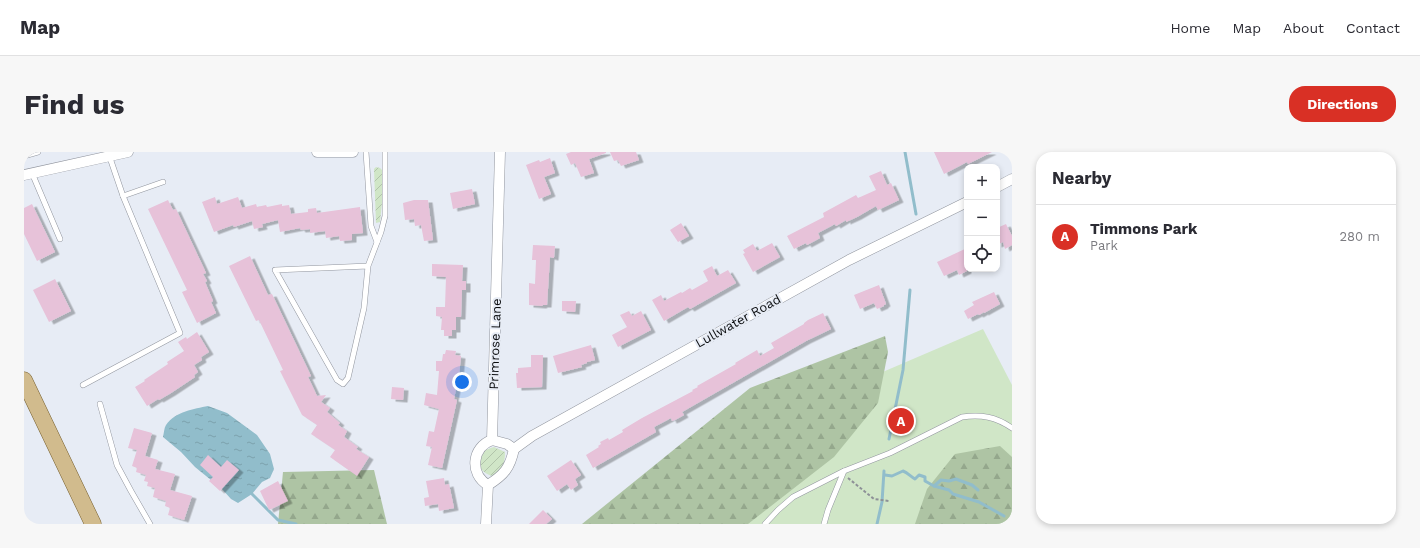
<!DOCTYPE html>
<meta charset="utf-8">
<style>
:root{--surface:#fff;--page:#f7f7f7;--text:#2b2b33;--muted:#7c7c81;--line:#e1e1e2;--accent:#d93025}
body{margin:0;font-family:"Work Sans",sans-serif;background:var(--page);color:var(--text)}
.controls{position:absolute;right:12px;top:12px;display:grid;overflow:hidden;border-radius:8px;box-shadow:0 2px 6px #0003}
.controls button{width:36px;height:36px;display:grid;place-items:center;padding:0;border:0;border-bottom:1px solid var(--line);background:var(--surface);color:var(--text);font:20px sans-serif}
.you{position:absolute;left:438px;top:230px;width:14px;height:14px;margin:-10px;border:3px solid #fff;border-radius:50%;background:#1a73e8;box-shadow:0 0 0 6px #1a73e833}
.badge{display:grid;place-items:center;width:26px;height:26px;border-radius:50%;background:var(--accent);color:#fff;font-size:13px;font-weight:700}
.pin{position:absolute;translate:-50% -50%;border:2px solid #fff;box-shadow:0 1px 4px #0006}
.list{margin:0;padding:0;list-style:none}
h2{display:flex;justify-content:space-between;align-items:center;height:52px;margin:0;padding:0 16px;font-size:17px}
h2 small{font-size:13px;font-weight:400;color:var(--muted)}
.list li{display:grid;grid-template-columns:26px 1fr auto;gap:12px;align-items:center;box-sizing:border-box;height:64px;padding:0 16px;border-top:1px solid var(--line)}
.list b{display:block;font-size:15px;white-space:nowrap}
.list p{margin:0;font-size:13px;white-space:nowrap;color:var(--muted)}
.list em{font-size:13px;font-style:normal;color:var(--muted)}
.icon{flex:none;width:22px;height:22px;fill:none;stroke:currentColor;stroke-width:2;stroke-linecap:round;stroke-linejoin:round}
.map{position:relative;flex:none;width:988px;height:372px;overflow:hidden;border-radius:16px}
header{display:flex;align-items:center;gap:24px;box-sizing:border-box;height:56px;padding:0 20px;background:var(--surface);border-bottom:1px solid var(--line)}
header strong{font-size:19px}
nav{display:flex;gap:22px;margin-inline-start:auto;font-size:14px}
.intro{display:flex;align-items:center;justify-content:space-between;box-sizing:border-box;height:96px;padding:0 24px}
h1{margin:0;font-size:28px}
.button{padding:10px 18px;border-radius:16px;background:var(--accent);color:#fff;font-size:14px;font-weight:700}
main{display:flex;gap:24px;padding:0 24px}
aside{flex:1;background:var(--surface);border-radius:16px;box-shadow:0 2px 6px #0003}
.map>svg:first-child{display:block}
.green{fill:#d0e6c7}
.forest{fill:url(#forest-firs)}
.garden{fill:url(#garden-furrows)}
.water{fill:url(#water-ripples)}
.lines{fill:none;stroke-linecap:round;stroke-linejoin:round}
.stream{stroke:#91bdcb;stroke-width:3}
.building{fill:#e7c2d9;filter:url(#shadow)}
.service-casing{stroke:#92969f;stroke-width:6}
.minor-casing{stroke:#92969f;stroke-width:11}
.primary-casing{stroke:#786130;stroke-width:17}
.path{stroke:#8d9097;stroke-width:2;stroke-dasharray:3 2;stroke-linecap:butt}
.service{stroke:#fff;stroke-width:5}
.minor{stroke:#fff;stroke-width:10}
.primary{stroke:#d1bb8d;stroke-width:16}
.labels{text-anchor:middle;dominant-baseline:central;stroke-width:4;stroke-linejoin:round;paint-order:stroke}
.street-label{font-size:13px;fill:#0b0d0f;stroke:#e7ecf5}
</style>
<header>
<strong>Map</strong>
<nav><a>Home</a><a>Map</a><a>About</a><a>Contact</a></nav>
</header>
<div class="intro"><h1>Find us</h1><a class="button">Directions</a></div>
<main>
<div class="map">
<svg width="988" height="372" viewBox="0 0 988 372">
<defs>
<pattern id="forest-firs" width="22" height="20" patternUnits="userSpaceOnUse"><rect width="22" height="20" fill="#aec4a4"/><path d="M5 1l3.5 6h-7zM16 11l3.5 6h-7z" fill="#94a78c"/></pattern>
<pattern id="garden-furrows" width="10" height="10" patternUnits="userSpaceOnUse"><rect width="10" height="10" fill="#d0e6c7"/><path d="M-1 1l2-2M0 10L10 0M9 11l2-2" fill="none" stroke="#b1c4aa"/></pattern>
<pattern id="water-ripples" width="26" height="14" patternUnits="userSpaceOnUse"><rect width="26" height="14" fill="#91bdcb"/><path d="M2 4q2-2 4 0t4 0M15 11q2-2 4 0t4 0" fill="none" stroke="#7ca1ad"/></pattern>
<filter id="shadow"><feDropShadow dx="4.5" dy="2.5" stdDeviation="0" flood-color="#0004"/></filter>
</defs>
<rect width="100%" height="100%" fill="#e7ecf5"/>
<polygon class="green" points="959,177 988,233 988,372 579,372 840,228"/>
<g class="forest">
<polygon points="861,184 864,200 854,251 810,305 724,372 558,372 726,236"/>
<polygon points="976,294 988,305 988,372 891,372 903,337 931,302"/>
<polygon points="350,318 363,372 254,372 259,320"/>
</g>
<g class="garden">
<polygon points="352,15 356,16 358,18 358,51 356,70 352,71 350,17"/>
<path d="M470 295 481 300C481 312 478 318 468 324 449 318 451 299 470 295Z"/>
</g>
<path class="water" d="M184 254 203 261 233 283 246 302 250 317 246 326 238 330 228 342 214 351 207 347 198 337 171 315 157 300 139 285C140 281 140 276 142 273 152 259 170 257 184 254Z"/>
<g class="lines">
<g class="stream">
<polyline points="881,0 892,62"/>
<polyline points="865,287 879,218 886,138"/>
<path d="M861 323 868 324 879 319C884 321 886 324 891 327L895 323 901 325V329L910 334 925 338 929 342 955 350 980 364"/>
<polyline points="910,334 917,328 925,329 932,327 948,333 954,338"/>
<polyline points="228,342 254,368 272,372"/>
<polyline points="853,372 858,350 860,319"/>
</g>
</g>
<g class="building">
<polygon points="547,0 582,0 582,1 565,7 570,21 557,25 551,11 547,13 542,2"/>
<polygon points="586,0 612,0 615,8 597,14 594,8 590,9"/>
<polygon points="910,0 968,0 944,12 943,10 920,22"/>
<polygon points="526,6 531,21 520,25 527,42 515,47 502,13 515,8 516,10"/>
<polygon points="857,19 863,33 867,31 875,48 854,58 852,54 833,65 822,70 822,68 812,74 811,72 794,81 796,86 783,93 782,91 770,97 763,84 800,65 799,61 832,43 834,46 852,38 845,24"/>
<polygon points="448,37 451,52 429,57 426,41"/>
<polygon points="191,45 193,52 214,45 218,56 232,52 233,55 242,53 243,55 258,52 258,54 265,53 267,62 284,60 284,57 292,56 293,61 336,55 339,81 328,82 328,88 316,89 315,84 302,86 301,79 286,81 286,77 277,78 276,76 256,80 254,68 238,72 239,75 230,77 228,69 210,75 209,73 190,80 178,50"/>
<polygon points="144,48 149,58 152,57 182,121 179,122 183,129 181,130 189,149 187,150 192,161 173,171 158,140 163,138 124,57"/>
<polygon points="390,48 404,48 409,88 400,89 397,73 391,74 390,67 381,68 379,51"/>
<polygon points="8,52 31,100 13,109 0,82 0,56"/>
<polygon points="657,71 665,84 654,90 646,78"/>
<polygon points="982,72 988,84 988,93 981,97 979,90 973,93 973,76"/>
<polygon points="748,91 756,105 729,120 719,102 721,101 719,98 729,92 733,99"/>
<polygon points="509,93 531,94 530,106 526,105 523,153 519,153 518,154 505,153 505,131 511,132 512,108 508,108"/>
<polygon points="943,96 943,119 935,123 933,118 920,124 913,110"/>
<polygon points="226,104 244,143 248,142 287,224 284,225 293,244 302,243 297,250 306,256 303,260 316,271 314,273 323,279 320,285 334,295 332,297 345,305 333,324 306,305 311,298 287,282 293,273 278,263 256,219 259,218 235,168 232,169 205,114"/>
<polygon points="408,112 439,113 438,129 442,129 442,138 438,138 437,165 432,165 432,178 428,178 428,184 420,184 420,178 417,178 418,165 412,164 412,155 421,155 422,125 408,124"/>
<polygon points="688,114 693,124 704,118 712,131 666,157 664,155 640,169 628,148 637,143 640,149 657,140 658,141 666,136 668,138 684,129 679,119"/>
<polygon points="31,127 47,159 25,170 9,138"/>
<polygon points="855,133 862,152 860,153 860,154 853,157 850,151 836,157 830,143"/>
<polygon points="970,140 976,152 960,161 960,160 955,163 954,162 944,167 940,159 950,153 948,150"/>
<polygon points="538,149 552,149 551,160 538,159"/>
<polygon points="605,159 608,164 617,159 627,178 594,195 588,183 603,175 596,163"/>
<polygon points="799,161 807,177 782,189 658,260 660,263 651,268 648,269 647,266 630,275 632,280 569,316 562,303 575,295 574,294 577,292 576,290 584,286 585,288 599,280 598,278 618,266 669,239 668,238 674,235 673,234 712,212 711,211 733,198 736,204 750,196 747,191 780,172 780,171 784,168"/>
<polygon points="173,180 185,200 177,205 178,208 170,213 174,220 170,223 171,225 147,241 135,248 134,247 123,254 111,235 121,229 120,228 144,212 143,210 160,199 154,190 162,185 163,187"/>
<polygon points="567,193 571,208 563,210 563,211 557,213 558,215 534,221 529,204"/>
<polygon points="422,198 432,199 431,203 437,204 434,233 433,232 430,247 433,248 418,316 404,313 408,295 402,294 405,279 410,280 415,257 400,253 402,241 413,243 415,219 412,219 412,209 418,209 419,202 421,202"/>
<polygon points="507,203 519,203 518,235 493,236 492,221 494,221 494,216 507,215"/>
<polygon points="368,235 380,236 379,248 367,247"/>
<polygon points="110,276 128,281 121,304 134,308 131,317 151,322 146,338 168,344 160,368 144,363 146,356 141,354 142,349 129,345 131,336 123,334 124,330 120,329 122,323 112,320 113,316 108,314 113,298 104,296"/>
<polygon points="184,303 197,315 203,308 215,318 196,339 185,329 189,325 176,313"/>
<polygon points="547,308 557,323 551,327 554,333 547,338 543,332 533,339 523,324"/>
<polygon points="420,326 421,333 425,332 430,356 415,359 414,352 401,354 400,346 405,345 402,329"/>
<polygon points="254,329 264,349 245,358 236,339"/>
<polygon points="519,358 528,367 522,372 505,372"/>
</g>
<g class="lines">
<defs>
<g id="service">
<polyline points="342,0 347,74 353,90"/>
<polyline points="0,4 14,0"/>
<polyline points="8,21 36,87"/>
<polyline points="99,44 139,30"/>
<polyline points="344,114 251,118 313,228 319,232 324,226 340,156 344,114 357,80 361,64 361,0"/>
<polyline points="59,233 156,181 99,44 85,3"/>
<polyline points="76,252 93,313 107,339 126,372"/>
<path d="M741 372 754 358 769 345 820 319 866 301 938 265C957 262 972 265 988 276"/>
<polyline points="800,372 804,358 820,319"/>
</g>
<g id="minor">
<polyline points="293,0 329,0"/>
<polyline points="0,23 104,0"/>
<polyline points="973,35 988,27"/>
<polyline points="468,288 483,292 490,297 508,284 825,108 943,50"/>
<path d="M464 333C480 323 486 316 490 297"/>
<path d="M462 372 464 333C445 322 448 295 468 288L476 0"/>
</g>
<polyline id="primary" points="0,228 69,372"/>
</defs>
<use href="#service" class="service-casing"/>
<use href="#minor" class="minor-casing"/>
<use href="#primary" class="primary-casing"/>
<polyline class="path" points="824,326 850,347 865,349"/>
<use href="#service" class="service"/>
<use href="#minor" class="minor"/>
<use href="#primary" class="primary"/>
</g>
<g class="labels">
<g class="street-label">
<text transform="translate(714 169) rotate(-29)">Lullwater Road</text>
<text transform="translate(471 192) rotate(-88)">Primrose Lane</text>
</g>
</g>
</svg>
<div class="controls">
<button>+</button>
<button>−</button>
<button><svg class="icon" aria-label="locate" viewBox="0 0 24 24"><circle cx="12" cy="12" r="6"/><path d="M12 2v4M12 18v4M2 12h4M18 12h4"/></svg></button>
</div>
<div class="you"></div>
<div class="pin badge" style="left:877px;top:269px">A</div>
</div>
<aside>
<h2>Nearby<small></small></h2>
<ul class="list">
<li><span class="badge">A</span><div><b>Timmons Park</b><p>Park</p></div><em>280 m</em></li>
</ul>
</aside>
</main>
